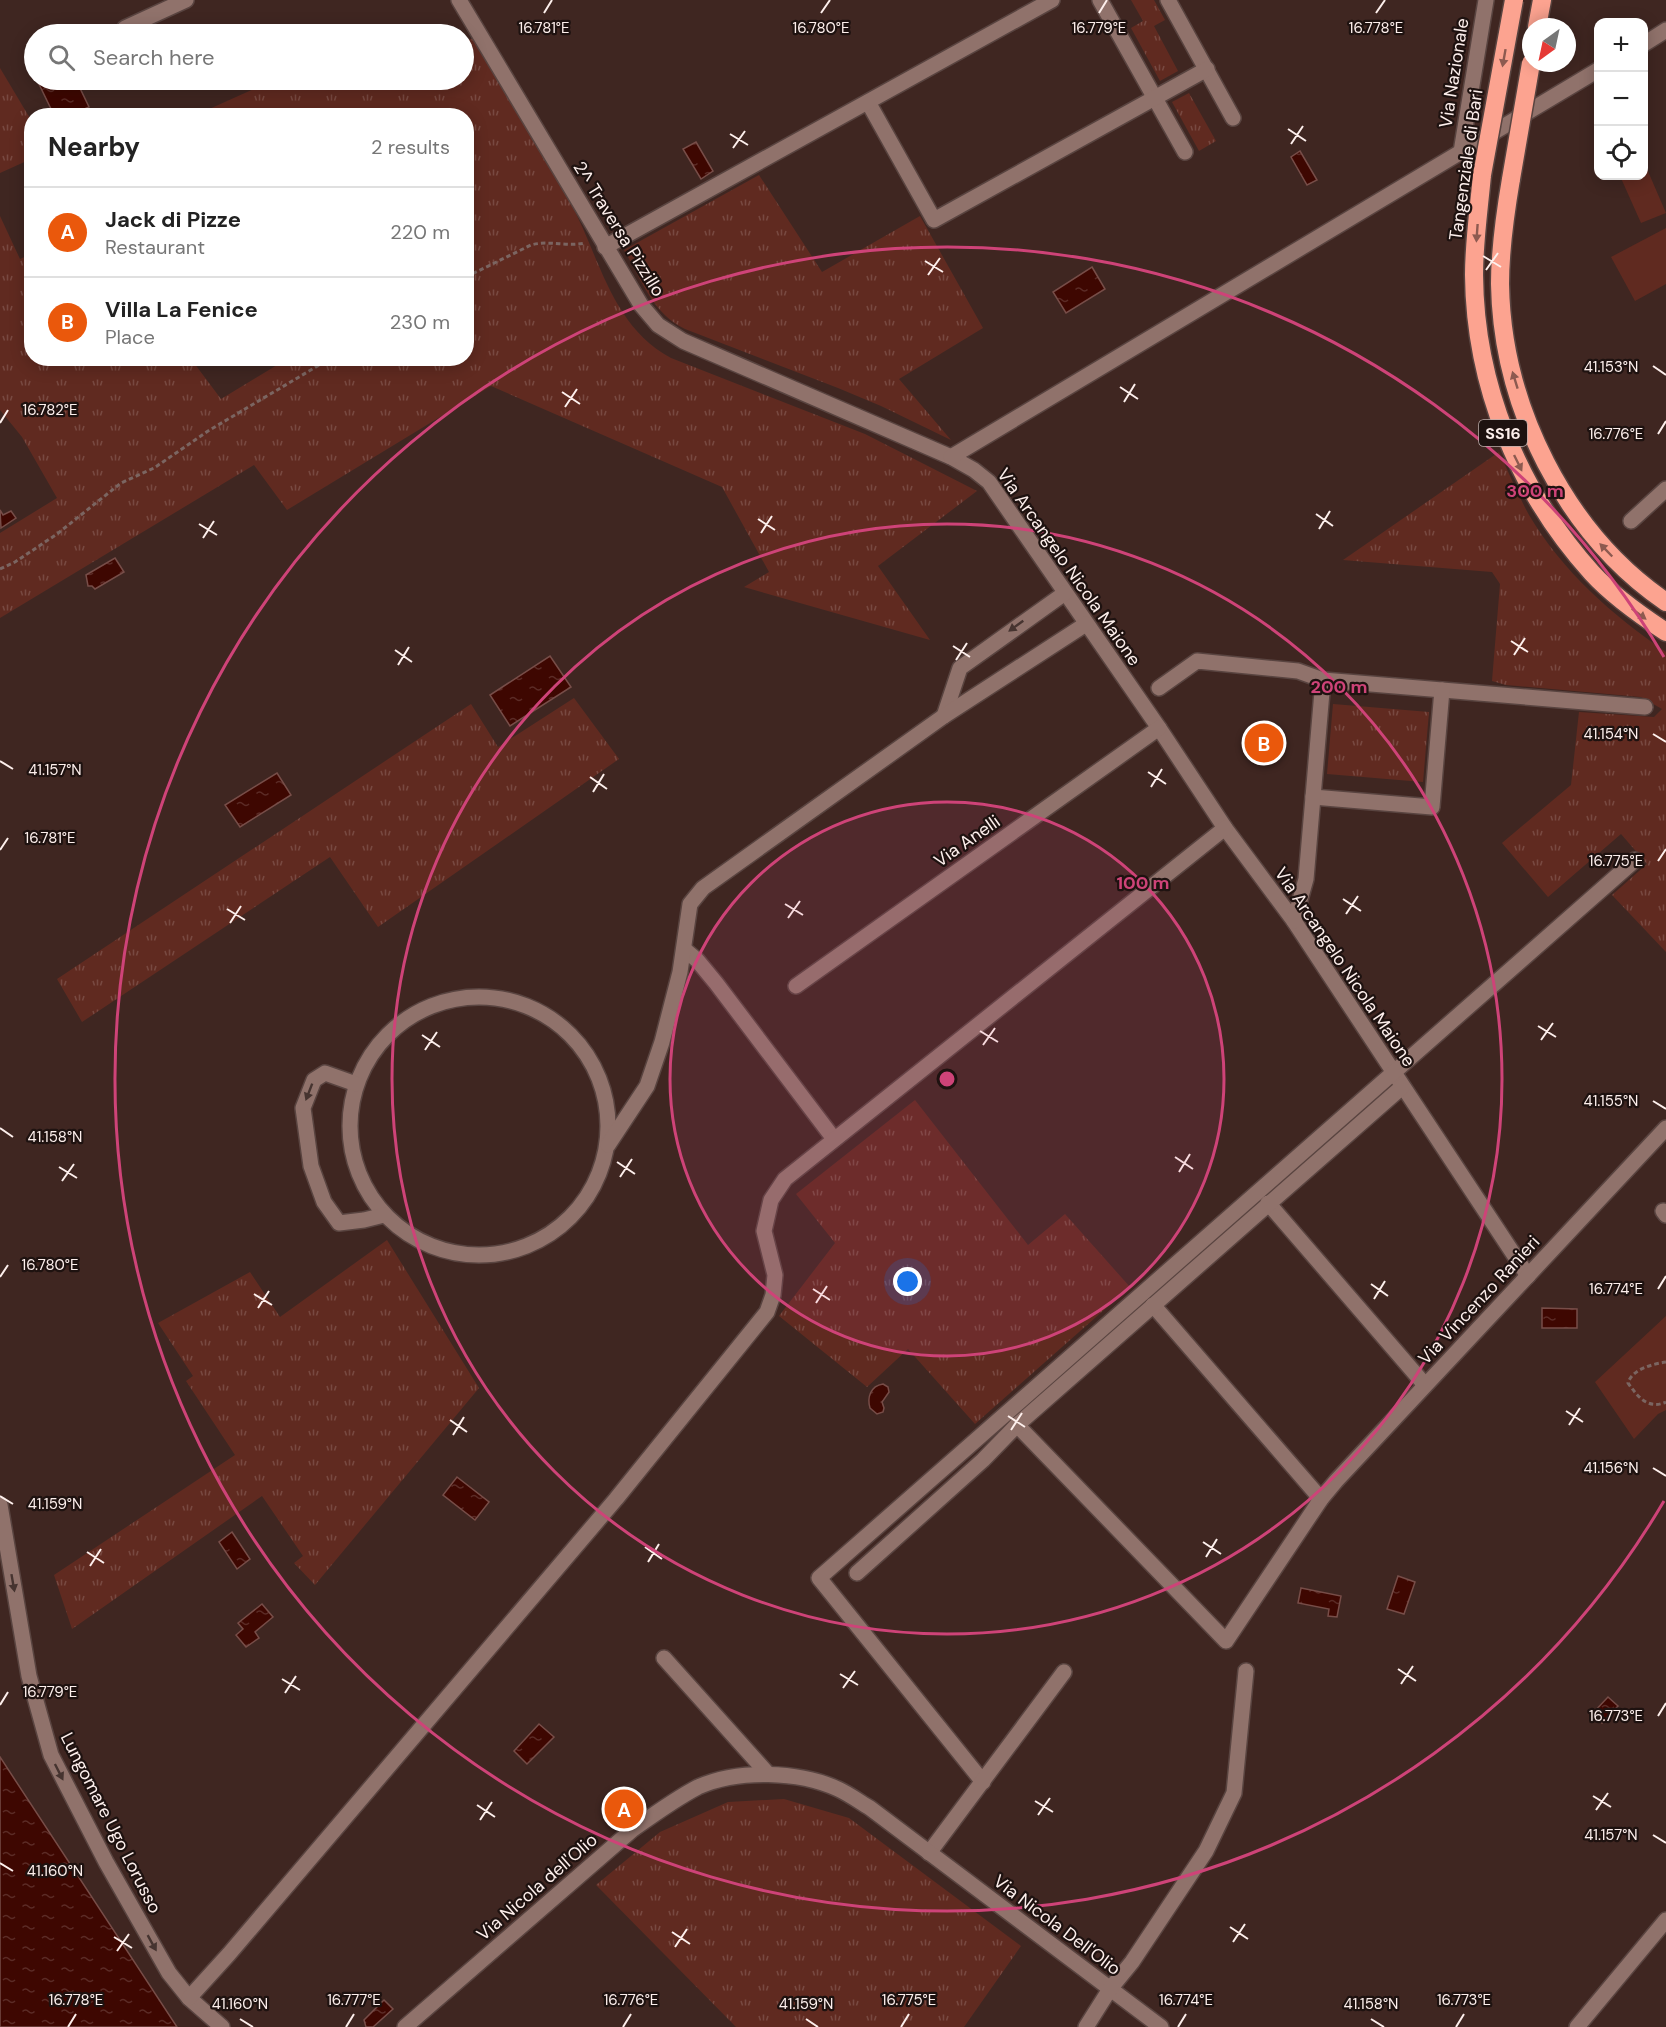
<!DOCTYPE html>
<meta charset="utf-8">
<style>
:root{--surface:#fff;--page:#f6f6f6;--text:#222;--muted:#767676;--line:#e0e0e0;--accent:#ea580c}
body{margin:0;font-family:"DM Sans",sans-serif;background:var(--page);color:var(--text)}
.controls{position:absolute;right:18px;top:18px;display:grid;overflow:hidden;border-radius:12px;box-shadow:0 3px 15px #0003}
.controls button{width:54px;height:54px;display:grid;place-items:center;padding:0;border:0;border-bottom:2px solid var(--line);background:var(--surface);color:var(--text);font:30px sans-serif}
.compass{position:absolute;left:1522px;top:18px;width:54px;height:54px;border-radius:50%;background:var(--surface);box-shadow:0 3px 15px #0003;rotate:213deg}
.you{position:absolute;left:908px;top:1282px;width:21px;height:21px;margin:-15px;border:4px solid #fff;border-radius:50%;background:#1a73e8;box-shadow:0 0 0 9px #1a73e833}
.badge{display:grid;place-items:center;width:39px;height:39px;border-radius:50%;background:var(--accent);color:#fff;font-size:20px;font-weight:700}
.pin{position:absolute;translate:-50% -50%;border:3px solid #fff;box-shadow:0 2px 6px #0006}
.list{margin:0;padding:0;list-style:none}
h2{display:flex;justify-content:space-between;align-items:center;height:78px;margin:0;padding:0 24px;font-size:26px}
h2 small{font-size:20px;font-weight:400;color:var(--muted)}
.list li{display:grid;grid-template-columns:39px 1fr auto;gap:18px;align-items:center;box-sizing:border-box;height:90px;padding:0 24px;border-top:2px solid var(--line)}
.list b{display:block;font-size:22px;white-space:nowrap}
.list p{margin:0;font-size:20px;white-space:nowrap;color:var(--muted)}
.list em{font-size:20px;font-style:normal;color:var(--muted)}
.icon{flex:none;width:33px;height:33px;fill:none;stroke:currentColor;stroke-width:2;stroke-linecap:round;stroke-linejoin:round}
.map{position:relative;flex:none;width:1666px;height:2027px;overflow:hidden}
.search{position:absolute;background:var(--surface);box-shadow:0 3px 15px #0003;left:24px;top:24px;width:450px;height:66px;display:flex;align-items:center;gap:15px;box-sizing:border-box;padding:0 21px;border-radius:33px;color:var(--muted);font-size:22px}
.panel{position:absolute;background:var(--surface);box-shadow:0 3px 15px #0003;left:24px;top:108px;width:450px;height:258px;border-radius:24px}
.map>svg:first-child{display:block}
.grass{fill:url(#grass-tufts)}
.park{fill:#602a20}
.water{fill:url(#water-ripples);stroke:#774d48;stroke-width:1.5}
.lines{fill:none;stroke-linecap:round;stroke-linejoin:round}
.minor-casing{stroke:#594440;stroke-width:18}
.highway-casing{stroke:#594440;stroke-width:21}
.path{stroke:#7b6561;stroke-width:3;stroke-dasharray:4.5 3;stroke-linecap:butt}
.minor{stroke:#90726b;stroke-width:15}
.highway{stroke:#fca390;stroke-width:18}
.highway-bridge-casing{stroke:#594440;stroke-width:21;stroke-linecap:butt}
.highway-bridge{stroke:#fca390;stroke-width:18}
.oneway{fill:#8d5a50}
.oneway2{fill:#463430}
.ticks{fill:none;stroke:#fdefec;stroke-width:2}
.ring{fill:none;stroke:#ce4378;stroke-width:3}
.labels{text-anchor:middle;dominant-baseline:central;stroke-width:4.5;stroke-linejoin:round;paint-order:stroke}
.shield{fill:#1e1210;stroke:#baadaa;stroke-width:1.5}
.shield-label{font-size:16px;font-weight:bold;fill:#fdefec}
.street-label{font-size:18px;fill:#fdefec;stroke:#1e1210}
.ticks-label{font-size:15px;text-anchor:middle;fill:#fdefec;stroke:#1e1210;stroke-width:4.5;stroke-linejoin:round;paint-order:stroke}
.centre{fill:#ce4378;stroke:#1e1210;stroke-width:3}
.ring-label{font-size:18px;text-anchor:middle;font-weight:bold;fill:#ce4378;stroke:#1e1210;stroke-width:4.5;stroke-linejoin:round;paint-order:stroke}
</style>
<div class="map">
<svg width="1666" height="2027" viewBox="0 0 1666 2027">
<defs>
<pattern id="grass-tufts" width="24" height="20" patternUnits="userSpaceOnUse" patternTransform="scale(1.5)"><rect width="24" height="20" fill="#602a20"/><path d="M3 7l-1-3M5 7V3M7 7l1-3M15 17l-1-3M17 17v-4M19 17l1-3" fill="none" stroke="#784941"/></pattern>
<pattern id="water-ripples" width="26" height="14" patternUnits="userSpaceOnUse" patternTransform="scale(1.5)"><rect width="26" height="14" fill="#3e0701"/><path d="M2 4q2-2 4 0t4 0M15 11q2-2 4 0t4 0" fill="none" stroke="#5b2b26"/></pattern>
</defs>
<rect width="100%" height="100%" fill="#3f2621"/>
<g class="grass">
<polygon points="1131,0 1154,0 1165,20 1154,26 1178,71 1160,81 1131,28 1143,21"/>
<path d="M474 38C506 92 539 145 569 200 600 256 610 325 671 358L865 434 977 491 878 566 930 640 744 587 769 572 722 487 491 386 287 510 254 465 0 618V533L57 498 22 437 0 410V216L20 259 31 254 32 358 191 359 221 399 287 359 466 358V116L196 115 274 80H464V41Z"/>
<polygon points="0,68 31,120 31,159 0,173"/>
<polygon points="1189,93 1216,141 1199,151 1172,102"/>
<path d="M759 175 822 272 920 216 983 328 899 379 951 440 881 406 838 388 685 329C653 314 641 279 624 250Z"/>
<path d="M1499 452C1509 473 1518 495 1529 515 1563 572 1612 615 1666 652V952L1612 895 1647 864 1621 834 1548 897 1502 843 1571 785 1579 712 1654 717 1662 709 1641 697 1506 685 1492 681 1500 584 1492 572 1343 560Z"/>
<polygon points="574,698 619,759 378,927 330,857 82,1022 57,979 471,704 498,747"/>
<polygon points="1333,704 1429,712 1423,782 1327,774"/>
<polygon points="915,1100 1028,1245 1065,1214 1130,1287 975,1424 908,1349 867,1387 779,1316 835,1243 796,1194"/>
<polygon points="387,1240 479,1388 315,1585 294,1563 303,1556 262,1496 72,1629 54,1575 235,1455 186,1381 193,1376 158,1323 250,1272 280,1317"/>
<polygon points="784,1799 849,1818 1021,1946 964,2027 736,2027 596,1885 660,1832 728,1802"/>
</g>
<g class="park">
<polygon points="1644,162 1666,213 1641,223 1620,176 1644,176"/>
<polygon points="1666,228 1666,284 1635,301 1611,257"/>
<polygon points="1666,1316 1666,1410 1658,1414 1634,1439 1595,1382"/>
</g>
<g class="water">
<polygon points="37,80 76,80 89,107 71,115 54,115"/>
<polygon points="696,142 713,171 701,179 683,149"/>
<polygon points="1300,151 1317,180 1307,185 1291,157"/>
<polygon points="1092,267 1105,289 1066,313 1053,292"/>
<polygon points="0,510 3,515 11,511 16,518 1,528"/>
<polygon points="115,558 124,572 95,589 92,586 88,586 86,575"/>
<polygon points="550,656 571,687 510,726 490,695"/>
<polygon points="277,773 291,795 240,827 225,805"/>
<polygon points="1542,1308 1577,1309 1577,1328 1542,1328"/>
<path d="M883 1384 888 1387 889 1392 882 1402 884 1408 883 1412 877 1414 870 1408C867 1398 870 1386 883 1384Z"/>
<polygon points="457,1477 489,1502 475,1520 443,1495"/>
<polygon points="232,1532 250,1559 237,1569 219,1542"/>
<polygon points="1398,1576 1415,1582 1404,1614 1387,1609"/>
<polygon points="1301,1588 1341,1596 1337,1617 1328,1616 1329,1609 1298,1603"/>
<polygon points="262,1604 273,1617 255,1632 259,1638 246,1647 236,1635 243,1629 238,1623"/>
<polygon points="1608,1697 1618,1706 1602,1723 1592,1714"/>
<polygon points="539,1724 554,1737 527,1764 514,1751"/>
<polygon points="0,1757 177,2027 0,2027"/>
<polygon points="384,2000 393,2009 373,2027 366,2027 364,2020"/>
</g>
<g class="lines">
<defs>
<g id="minor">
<polyline points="459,0 641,305 658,325 683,341 951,457 974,470 989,482 1159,728 1225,828 1294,921 1528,1276"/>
<polyline points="1100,0 1185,152"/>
<polyline points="1168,0 1233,118"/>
<polyline points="125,28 186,0"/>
<polyline points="1644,44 1666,30"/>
<polyline points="868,102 934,220 1207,69"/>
<polyline points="1461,152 1486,0"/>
<polyline points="605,247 1052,0"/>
<polyline points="951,457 1598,70"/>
<polyline points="1631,521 1666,489"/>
<polyline points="1159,688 1197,661 1298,671 1323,680 1645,707"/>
<polyline points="944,716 960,668 1065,593"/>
<polyline points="1313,797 1432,807 1442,690"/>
<polyline points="1294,921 1306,879 1323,680"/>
<polyline points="684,949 697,960 716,983 834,1139"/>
<polyline points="796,986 1159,728"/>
<circle cx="479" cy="1126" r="129"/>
<polyline points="356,1084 325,1073 314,1080 303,1108 311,1166 324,1202 339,1223 364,1220 384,1215"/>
<polyline points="608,1145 647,1086 662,1042 680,972 690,904 703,888 944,716 1086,624"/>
<polyline points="1268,1203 1425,1385"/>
<polyline points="1663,1211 1666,1215"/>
<polyline points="1153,1305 1321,1499"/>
<polyline points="1017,1425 1226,1641 1321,1499 1336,1481 1666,1128"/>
<polyline points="0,1505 29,1676 51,1755 106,1862 169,1973 189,1998 222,2027"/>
<polyline points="857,1573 983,1460 1017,1425 1402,1087"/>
<polyline points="664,1658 768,1774"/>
<polyline points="983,1782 819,1578 1635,860"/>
<polyline points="929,1853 1064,1672"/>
<polyline points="189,1998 229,1954 616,1499 767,1312 773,1295 775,1275 764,1231 771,1200 785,1179 1225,828"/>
<path d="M405 2027 632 1830C653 1815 675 1799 698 1787 738 1769 799 1771 838 1789 849 1794 860 1802 870 1808L1161 2027"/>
<polyline points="1086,2027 1110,1989 1132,1962 1206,1851 1234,1793 1246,1671"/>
<polyline points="1577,2027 1666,1920"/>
</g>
<g id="highway">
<polyline points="1537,27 1542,0"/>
<path d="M1482 175C1479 208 1474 242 1474 275 1475 385 1518 491 1592 573 1613 596 1640 615 1666 632"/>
<path d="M1511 179C1505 214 1500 249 1500 284 1502 406 1565 533 1666 602"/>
</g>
</defs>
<use href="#minor" class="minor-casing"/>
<use href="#highway" class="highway-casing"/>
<g class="path">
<path d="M466 277 531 245C549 240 567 247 585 243"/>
<polyline points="0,569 15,562 57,534 121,483 154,468 208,431 331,358"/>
<path d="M1666 1362C1653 1364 1632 1369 1628 1383 1638 1397 1648 1410 1666 1402"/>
</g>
<use href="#minor" class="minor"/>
<use href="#highway" class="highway"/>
<defs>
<g id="highway-bridge">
<polyline points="1482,175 1514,0"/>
<polyline points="1511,179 1531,63"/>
</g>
</defs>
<use href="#highway-bridge" class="highway-bridge-casing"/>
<use href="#highway-bridge" class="highway-bridge"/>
</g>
<defs><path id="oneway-solid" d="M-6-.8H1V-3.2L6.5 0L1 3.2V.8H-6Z" transform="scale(1.5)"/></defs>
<g class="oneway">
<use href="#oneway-solid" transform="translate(1504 58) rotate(100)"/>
<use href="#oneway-solid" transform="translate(1477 233) rotate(94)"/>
<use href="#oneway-solid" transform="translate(1515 380) rotate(-107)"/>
<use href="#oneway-solid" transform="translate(1518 463) rotate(64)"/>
<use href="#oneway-solid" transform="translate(1606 550) rotate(-134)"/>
<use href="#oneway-solid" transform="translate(1639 614) rotate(37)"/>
</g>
<g class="oneway2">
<use href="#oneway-solid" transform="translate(1016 626) rotate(144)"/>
<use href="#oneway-solid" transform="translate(309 1092) rotate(111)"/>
<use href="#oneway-solid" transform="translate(13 1583) rotate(80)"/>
<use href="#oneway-solid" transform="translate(59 1772) rotate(63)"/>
<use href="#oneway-solid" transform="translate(152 1943) rotate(61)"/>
</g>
<path class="ticks" d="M544 13 552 0M821 13 830 0M1099 13 1107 0M1376 13 1385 0M1288 129 1306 141M730 134 748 145M1291 144 1303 126M733 148 745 131M1483 256 1501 267M925 261 943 272M1486 270 1498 253M928 275 940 258M1653 366 1666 375M1120 387 1138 399M562 392 580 404M1124 402 1135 384M565 407 577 389M0 423 8 410M1658 434 1666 421M1316 514 1333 526M758 519 775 530M199 524 217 535M1319 529 1330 511M761 533 772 516M203 538 214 521M1511 641 1528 652M953 646 970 657M395 650 412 662M1514 655 1525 638M956 660 967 643M398 665 409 647M1653 734 1666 742M0 761 13 769M1148 772 1166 784M590 777 607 789M1151 787 1162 769M593 792 604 774M0 850 8 838M1658 861 1666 849M1343 899 1361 911M785 904 803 915M227 909 245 920M1346 914 1358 896M788 918 800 901M230 923 241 906M1538 1026 1556 1037M980 1031 998 1042M422 1035 440 1047M1541 1040 1553 1023M983 1045 995 1028M425 1050 437 1032M1653 1101 1666 1109M0 1128 13 1137M1175 1157 1193 1169M617 1162 635 1174M59 1167 77 1178M1179 1172 1190 1154M620 1177 632 1159M62 1181 74 1164M0 1277 8 1265M1371 1284 1388 1296M813 1289 830 1300M1658 1289 1666 1276M254 1294 272 1305M1374 1299 1385 1281M816 1303 827 1286M258 1308 269 1291M1566 1411 1583 1422M1008 1416 1025 1427M450 1420 467 1432M1569 1425 1580 1408M1011 1430 1022 1413M453 1435 464 1417M1653 1468 1666 1476M0 1496 13 1504M1203 1542 1221 1554M645 1547 662 1559M87 1552 104 1563M1206 1557 1217 1539M648 1562 659 1544M90 1566 101 1549M1398 1669 1416 1681M840 1674 858 1685M282 1679 300 1690M1401 1684 1413 1666M843 1688 855 1671M285 1693 296 1676M0 1705 8 1692M1658 1716 1666 1703M1593 1796 1611 1807M1035 1801 1053 1812M477 1805 495 1817M1596 1810 1608 1793M1038 1815 1050 1798M480 1820 492 1802M1653 1835 1666 1843M0 1863 13 1871M1230 1927 1248 1939M672 1932 690 1944M114 1937 132 1948M1233 1942 1245 1924M675 1947 687 1929M117 1951 129 1934M240 2019 253 2027M806 2019 818 2027M1371 2019 1384 2027M68 2027 76 2014M346 2027 354 2014M623 2027 631 2014M901 2027 909 2014M1178 2027 1186 2014M1456 2027 1464 2014"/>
<circle cx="947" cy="1079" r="277" fill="#ce4378" fill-opacity=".12"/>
<g class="ring">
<circle cx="947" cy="1079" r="277"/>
<circle cx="947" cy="1079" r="555"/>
<path d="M1664 1501A832 832 0 1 1 1664 657"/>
</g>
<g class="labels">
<rect class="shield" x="1479" y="420" width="48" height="26" rx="4.5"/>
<g class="shield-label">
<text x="1503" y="433">SS16</text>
</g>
<g class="street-label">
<text transform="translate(1454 73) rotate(-81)">Via Nazionale</text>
<text transform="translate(1466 165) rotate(-82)">Tangenziale di Bari</text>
<text transform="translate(619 229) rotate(58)">2^ Traversa Pizzillo</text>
<text transform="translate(1069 567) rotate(55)">Via Arcangelo Nicola Maione</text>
<text transform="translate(967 841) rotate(-35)">Via Anelli</text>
<text transform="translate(1345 967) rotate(56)">Via Arcangelo Nicola Maione</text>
<text transform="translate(1479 1300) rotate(-47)">Via Vincenzo Ranieri</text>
<text transform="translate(111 1823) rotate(63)">Lungomare Ugo Lorusso</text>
<text transform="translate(537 1887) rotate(-41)">Via Nicola dell'Olio</text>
<text transform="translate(1057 1925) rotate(37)">Via Nicola Dell'Olio</text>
</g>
</g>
<g class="ticks-label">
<text x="1376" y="33">16.778°E</text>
<text x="544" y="33">16.781°E</text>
<text x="821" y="33">16.780°E</text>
<text x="1099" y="33">16.779°E</text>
<text x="1611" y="372">41.153°N</text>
<text x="50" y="415">16.782°E</text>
<text x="1616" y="439">16.776°E</text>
<text x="1611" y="739">41.154°N</text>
<text x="55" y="775">41.157°N</text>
<text x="50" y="843">16.781°E</text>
<text x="1616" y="866">16.775°E</text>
<text x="1611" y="1106">41.155°N</text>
<text x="55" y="1142">41.158°N</text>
<text x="50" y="1270">16.780°E</text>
<text x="1616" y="1294">16.774°E</text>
<text x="1611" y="1473">41.156°N</text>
<text x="55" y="1509">41.159°N</text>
<text x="50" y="1697">16.779°E</text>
<text x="1616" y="1721">16.773°E</text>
<text x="1611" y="1840">41.157°N</text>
<text x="55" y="1876">41.160°N</text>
<text x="76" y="2005">16.778°E</text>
<text x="354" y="2005">16.777°E</text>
<text x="631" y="2005">16.776°E</text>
<text x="909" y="2005">16.775°E</text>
<text x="1186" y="2005">16.774°E</text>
<text x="1464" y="2005">16.773°E</text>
<text x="240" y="2009">41.160°N</text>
<text x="806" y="2009">41.159°N</text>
<text x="1371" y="2009">41.158°N</text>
</g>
<circle cx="947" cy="1079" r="9" class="centre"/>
<g class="ring-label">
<text x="1535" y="497">300 m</text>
<text x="1339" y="693">200 m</text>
<text x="1143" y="889">100 m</text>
</g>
</svg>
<div class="controls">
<button>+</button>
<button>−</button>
<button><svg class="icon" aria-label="locate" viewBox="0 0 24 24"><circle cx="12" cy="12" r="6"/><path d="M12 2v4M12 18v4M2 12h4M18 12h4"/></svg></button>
</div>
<svg class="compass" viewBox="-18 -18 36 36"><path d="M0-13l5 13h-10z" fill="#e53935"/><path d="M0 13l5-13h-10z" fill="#767676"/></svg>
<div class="you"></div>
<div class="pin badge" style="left:624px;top:1809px">A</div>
<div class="pin badge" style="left:1264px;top:743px">B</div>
<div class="search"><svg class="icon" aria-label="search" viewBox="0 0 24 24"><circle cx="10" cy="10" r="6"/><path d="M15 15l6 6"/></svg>Search here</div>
<section class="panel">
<h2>Nearby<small>2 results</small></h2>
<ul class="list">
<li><span class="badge">A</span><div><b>Jack di Pizze</b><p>Restaurant</p></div><em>220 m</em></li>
<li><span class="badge">B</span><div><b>Villa La Fenice</b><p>Place</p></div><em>230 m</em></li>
</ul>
</section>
</div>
